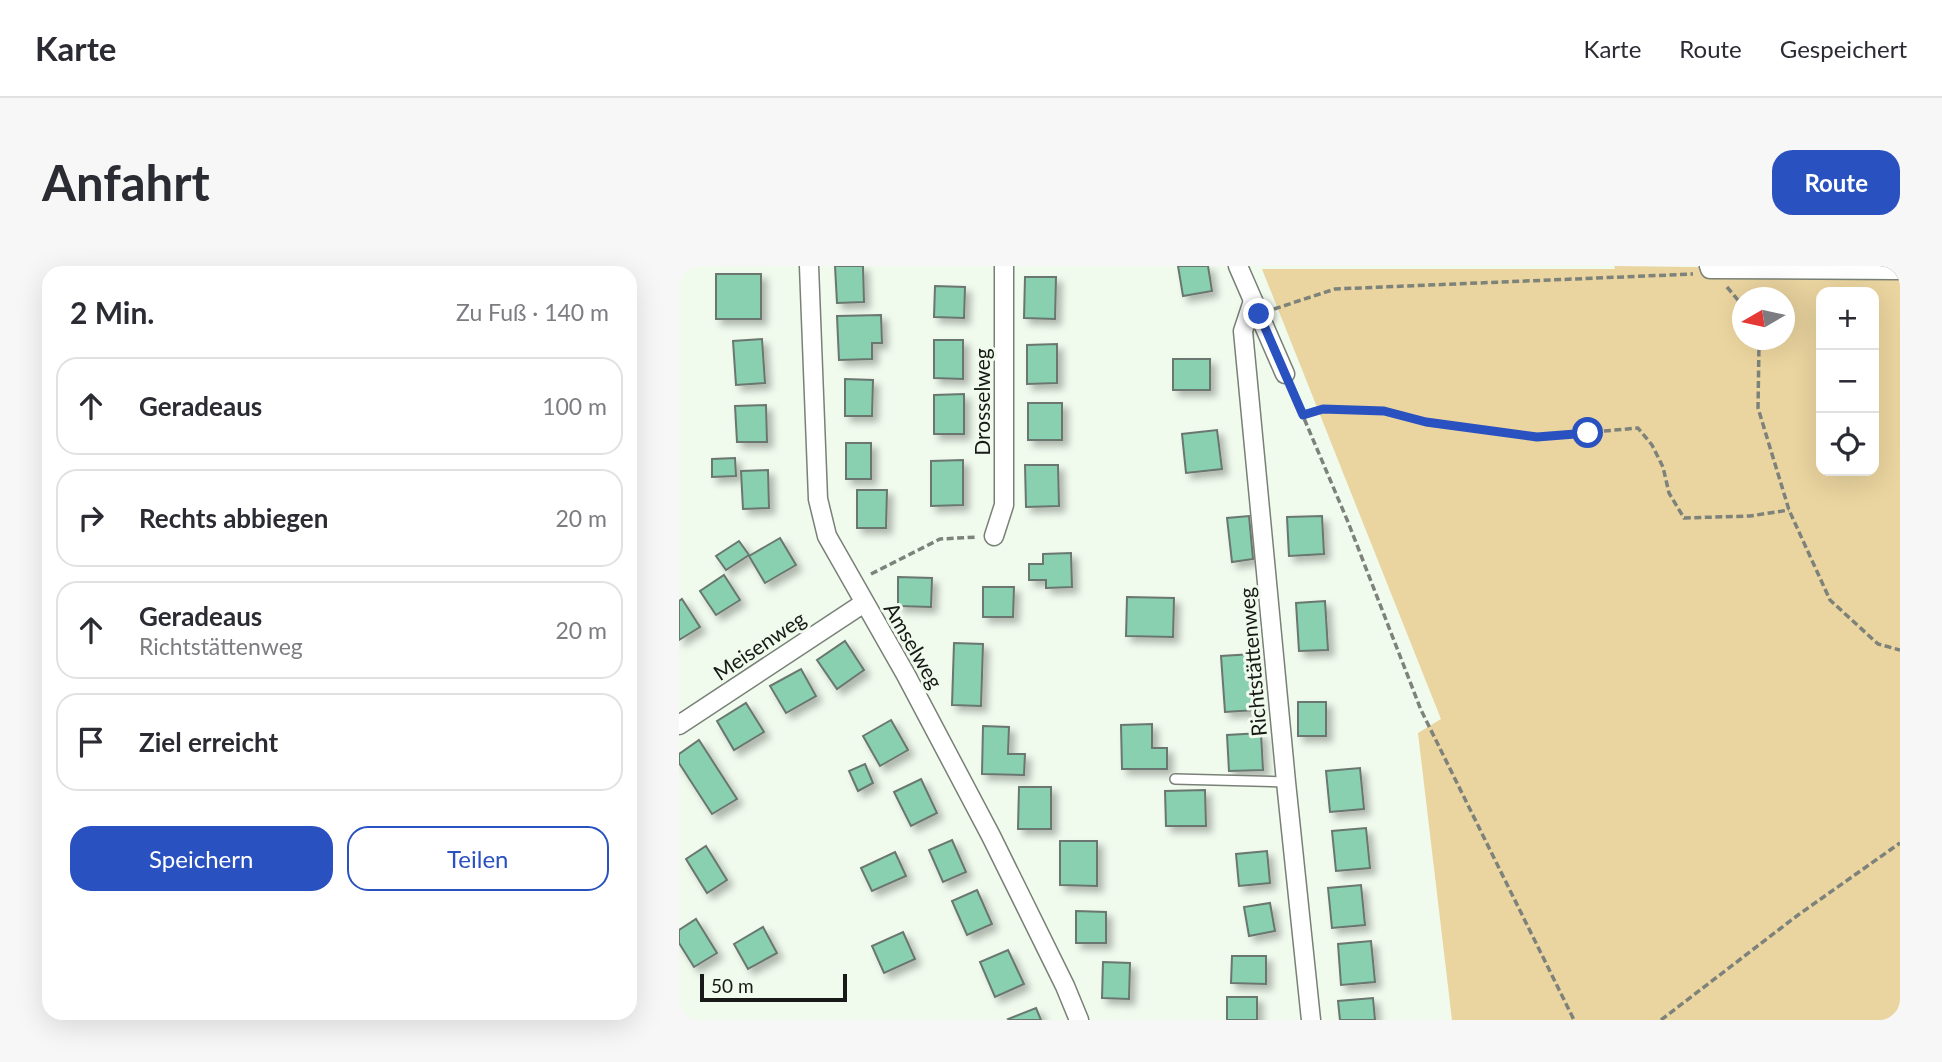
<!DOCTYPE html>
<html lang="de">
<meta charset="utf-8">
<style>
:root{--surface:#fff;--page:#f7f7f7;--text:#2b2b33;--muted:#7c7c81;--line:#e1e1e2;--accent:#2a51c0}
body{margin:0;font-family:Lato,sans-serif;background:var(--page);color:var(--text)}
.controls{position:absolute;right:21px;top:21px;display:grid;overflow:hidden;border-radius:14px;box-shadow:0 7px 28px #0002}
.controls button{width:63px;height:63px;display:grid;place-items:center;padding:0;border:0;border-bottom:2px solid var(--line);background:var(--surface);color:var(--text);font:35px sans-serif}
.compass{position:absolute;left:1053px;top:21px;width:63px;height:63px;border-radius:50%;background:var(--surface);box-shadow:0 7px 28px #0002;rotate:261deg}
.scale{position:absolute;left:21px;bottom:18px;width:147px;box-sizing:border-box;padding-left:7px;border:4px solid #171a16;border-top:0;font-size:19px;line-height:24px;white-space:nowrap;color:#171a16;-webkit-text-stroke:5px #f0faed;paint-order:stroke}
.stop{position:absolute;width:21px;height:21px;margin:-16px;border:5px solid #2a51c0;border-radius:50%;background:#fff}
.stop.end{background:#2a51c0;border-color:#fff;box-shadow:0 2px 7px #0008}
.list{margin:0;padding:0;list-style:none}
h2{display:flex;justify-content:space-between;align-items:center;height:91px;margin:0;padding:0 28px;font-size:30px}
h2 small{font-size:23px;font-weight:400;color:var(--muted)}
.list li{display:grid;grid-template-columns:46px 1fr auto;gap:21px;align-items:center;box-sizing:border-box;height:98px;margin:0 14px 14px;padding:0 14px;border:2px solid var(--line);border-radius:21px}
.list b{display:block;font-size:26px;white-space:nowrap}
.list p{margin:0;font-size:23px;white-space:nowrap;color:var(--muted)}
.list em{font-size:23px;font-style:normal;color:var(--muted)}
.actions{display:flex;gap:14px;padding:21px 28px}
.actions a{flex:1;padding:16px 0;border:2px solid var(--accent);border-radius:21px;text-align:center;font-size:24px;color:var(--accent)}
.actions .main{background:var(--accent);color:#fff}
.icon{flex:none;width:38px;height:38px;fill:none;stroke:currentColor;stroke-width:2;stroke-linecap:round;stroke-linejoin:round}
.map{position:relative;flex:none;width:1221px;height:754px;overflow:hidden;border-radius:21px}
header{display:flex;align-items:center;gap:42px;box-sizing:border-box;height:98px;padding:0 35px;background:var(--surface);border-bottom:2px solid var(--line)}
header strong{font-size:33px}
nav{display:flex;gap:38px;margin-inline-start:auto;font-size:24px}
.intro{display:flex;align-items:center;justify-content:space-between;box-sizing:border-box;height:168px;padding:0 42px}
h1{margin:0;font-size:49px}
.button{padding:18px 32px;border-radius:21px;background:var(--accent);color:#fff;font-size:24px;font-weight:700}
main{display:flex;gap:42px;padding:0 42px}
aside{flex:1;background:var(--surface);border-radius:21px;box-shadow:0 7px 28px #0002}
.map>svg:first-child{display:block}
.green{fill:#ead49f;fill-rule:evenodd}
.building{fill:#88d0af;stroke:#6a7770;stroke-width:2;filter:url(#shadow)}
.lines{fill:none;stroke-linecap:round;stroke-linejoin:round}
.service-casing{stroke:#798176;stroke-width:12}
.minor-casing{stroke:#798176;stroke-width:21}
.path{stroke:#7d837b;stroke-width:3.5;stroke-dasharray:7 3.5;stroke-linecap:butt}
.service{stroke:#fff;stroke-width:9}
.minor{stroke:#fff;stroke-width:18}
.route{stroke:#2a51c0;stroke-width:9}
.labels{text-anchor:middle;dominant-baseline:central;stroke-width:6;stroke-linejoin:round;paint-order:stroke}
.street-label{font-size:21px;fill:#171a16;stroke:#f0faed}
</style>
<header>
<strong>Karte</strong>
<nav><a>Karte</a><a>Route</a><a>Gespeichert</a></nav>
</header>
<div class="intro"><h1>Anfahrt</h1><a class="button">Route</a></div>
<main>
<aside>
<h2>2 Min.<small>Zu Fuß · 140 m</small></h2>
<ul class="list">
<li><svg class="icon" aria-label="ahead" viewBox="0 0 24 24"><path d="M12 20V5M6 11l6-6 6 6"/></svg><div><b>Geradeaus</b></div><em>100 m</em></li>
<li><svg class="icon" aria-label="right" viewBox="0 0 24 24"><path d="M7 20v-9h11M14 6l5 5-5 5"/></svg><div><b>Rechts abbiegen</b></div><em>20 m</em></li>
<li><svg class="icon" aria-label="ahead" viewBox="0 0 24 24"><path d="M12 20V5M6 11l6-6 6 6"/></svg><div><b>Geradeaus</b><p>Richtstättenweg</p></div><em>20 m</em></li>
<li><svg class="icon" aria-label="arrive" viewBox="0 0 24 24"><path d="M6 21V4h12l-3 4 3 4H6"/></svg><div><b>Ziel erreicht</b></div></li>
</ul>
<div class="actions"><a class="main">Speichern</a><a>Teilen</a></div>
</aside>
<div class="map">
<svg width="1221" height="754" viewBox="0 0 1221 754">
<defs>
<filter id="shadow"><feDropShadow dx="5.5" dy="5.5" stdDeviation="3.5" flood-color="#0004"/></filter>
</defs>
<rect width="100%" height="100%" fill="#f0faed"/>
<path class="green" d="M935 0 1221 4V754H773L739 467 762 453 583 3H936ZM1142 26H1195V205H1142ZM1064 32H1106V74H1064Z"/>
<g class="building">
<polygon points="156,0 184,0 185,36 158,37"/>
<polygon points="499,0 529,0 533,25 504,30"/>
<rect x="37" y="8" width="45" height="45"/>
<polygon points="346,11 377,11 376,53 345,52"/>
<polygon points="256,20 286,21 285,52 255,51"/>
<polygon points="202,49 203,77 193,77 193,93 160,94 158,50"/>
<polygon points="83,73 86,117 57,119 54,75"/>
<polygon points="255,74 284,74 284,113 255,112"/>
<polygon points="378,78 378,117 348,118 348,79"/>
<rect x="494" y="93" width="37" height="31"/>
<polygon points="166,113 194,114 193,150 166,150"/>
<polygon points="285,128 285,168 255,168 255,129"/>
<rect x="349" y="137" width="34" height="37"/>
<polygon points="87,139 88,176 58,176 56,140"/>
<polygon points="538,164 543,203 507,207 503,168"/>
<rect x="167" y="177" width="25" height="36"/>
<polygon points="56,192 57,210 33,211 33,193"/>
<polygon points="284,194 284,239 252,240 252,195"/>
<polygon points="346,199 379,199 380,240 347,241"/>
<polygon points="89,204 90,242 64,243 62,205"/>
<polygon points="178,224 208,224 207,262 178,262"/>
<polygon points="570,250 574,293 553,296 548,252"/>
<polygon points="643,250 645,288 610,290 608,251"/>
<polygon points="101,272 117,299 86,317 70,290"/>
<polygon points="60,275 70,289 47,304 37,290"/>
<polygon points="392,287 393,321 367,322 367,314 350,314 350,298 364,298 364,288"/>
<polygon points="45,309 61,334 37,349 21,325"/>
<polygon points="219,311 253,312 252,341 219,340"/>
<polygon points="304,321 335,321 334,351 304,351"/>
<polygon points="448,331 495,332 494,371 447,370"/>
<polygon points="3,333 21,361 0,374 0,335"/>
<polygon points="646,335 649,384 620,385 617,337"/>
<polygon points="166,375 185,404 158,423 138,394"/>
<polygon points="275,377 304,378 302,440 273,439"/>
<polygon points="574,388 577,444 546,446 542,390"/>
<polygon points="122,403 137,430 107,447 91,420"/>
<rect x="619" y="436" width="28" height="34"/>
<polygon points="67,437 85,466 55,484 38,455"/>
<polygon points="212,454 229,484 201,500 184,470"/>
<polygon points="473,458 473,482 488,482 488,503 443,503 442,459"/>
<polygon points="304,460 330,461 329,488 346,488 345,509 303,508"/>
<polygon points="582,467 584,504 550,505 548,469"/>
<polygon points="20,474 58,533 33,548 0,497 0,488"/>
<polygon points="186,498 194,517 179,525 170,505"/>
<polygon points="681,502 685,543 651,546 647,505"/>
<polygon points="242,513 258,547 232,560 215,526"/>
<polygon points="340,521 372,521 372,563 339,563"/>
<polygon points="526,524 527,560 487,560 486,525"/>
<polygon points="687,562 691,602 657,605 653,565"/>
<polygon points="273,574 287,606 264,616 250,584"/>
<polygon points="381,575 418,575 418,620 381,619"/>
<polygon points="27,580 48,614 28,627 7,593"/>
<polygon points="588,585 591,617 560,620 557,588"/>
<polygon points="216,586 227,610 193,625 182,602"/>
<polygon points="682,619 686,659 653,662 649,622"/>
<polygon points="298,624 313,658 288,669 273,635"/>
<polygon points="591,637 596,665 570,670 565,641"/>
<polygon points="397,645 427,646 427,677 397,677"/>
<polygon points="17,653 38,687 15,701 0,677 0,664"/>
<polygon points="84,661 98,687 69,703 55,678"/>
<polygon points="224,666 236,693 205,707 193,680"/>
<polygon points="692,675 696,716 662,719 659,678"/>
<polygon points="329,684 345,718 316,731 301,696"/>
<polygon points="553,690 587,690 587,718 552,717"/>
<polygon points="424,696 451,697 450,733 423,732"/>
<rect x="548" y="731" width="30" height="23"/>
<polygon points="694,732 696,754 661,754 659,735"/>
<polygon points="357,742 362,754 330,754 329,753"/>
</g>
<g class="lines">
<defs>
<polyline id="service" points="496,513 607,516"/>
<g id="minor">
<polyline points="130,0 139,233 148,270 227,409 312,570 386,720 400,754"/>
<polyline points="559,0 606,108"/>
<polyline points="1030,0 1031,3 1221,4"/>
<polyline points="574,35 564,65 607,516 632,754"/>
<polyline points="315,270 325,239 325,0"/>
<polyline points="0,459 185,337"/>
</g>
</defs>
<use href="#service" class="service-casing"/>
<use href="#minor" class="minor-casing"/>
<g class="path">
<polyline points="1048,21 1064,40"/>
<polyline points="595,43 656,23 1014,8"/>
<polyline points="1077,74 1080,78 1079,142 1110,244 1151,334 1199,378 1221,384"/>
<polyline points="613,124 669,256 742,444 895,754"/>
<polyline points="624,149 644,143 705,145 747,156 858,171 959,162 973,179 984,201 990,227 1005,252 1071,250 1110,244"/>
<polyline points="192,308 261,273 298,271"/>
<polyline points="982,754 1119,649 1221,577"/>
</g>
<use href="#service" class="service"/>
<use href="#minor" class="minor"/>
</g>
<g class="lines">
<polyline class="route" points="580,48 624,149 644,143 705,145 747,156 858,171 909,167"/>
</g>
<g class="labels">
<g class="street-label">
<text transform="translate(302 136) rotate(-90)">Drosselweg</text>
<text transform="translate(80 379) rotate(-34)">Meisenweg</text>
<text transform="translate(235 379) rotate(60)">Amselweg</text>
<text transform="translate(573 396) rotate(-95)">Richtstättenweg</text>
</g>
</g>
</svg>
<div class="controls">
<button>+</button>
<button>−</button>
<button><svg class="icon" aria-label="locate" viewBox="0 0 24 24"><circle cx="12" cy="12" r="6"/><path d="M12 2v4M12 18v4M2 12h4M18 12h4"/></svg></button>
</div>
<svg class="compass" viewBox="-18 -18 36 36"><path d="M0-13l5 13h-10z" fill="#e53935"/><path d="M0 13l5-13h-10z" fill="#7c7c81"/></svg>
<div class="scale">50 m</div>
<div class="stop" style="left:909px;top:167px"></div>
<div class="stop end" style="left:580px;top:48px"></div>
</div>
</main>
